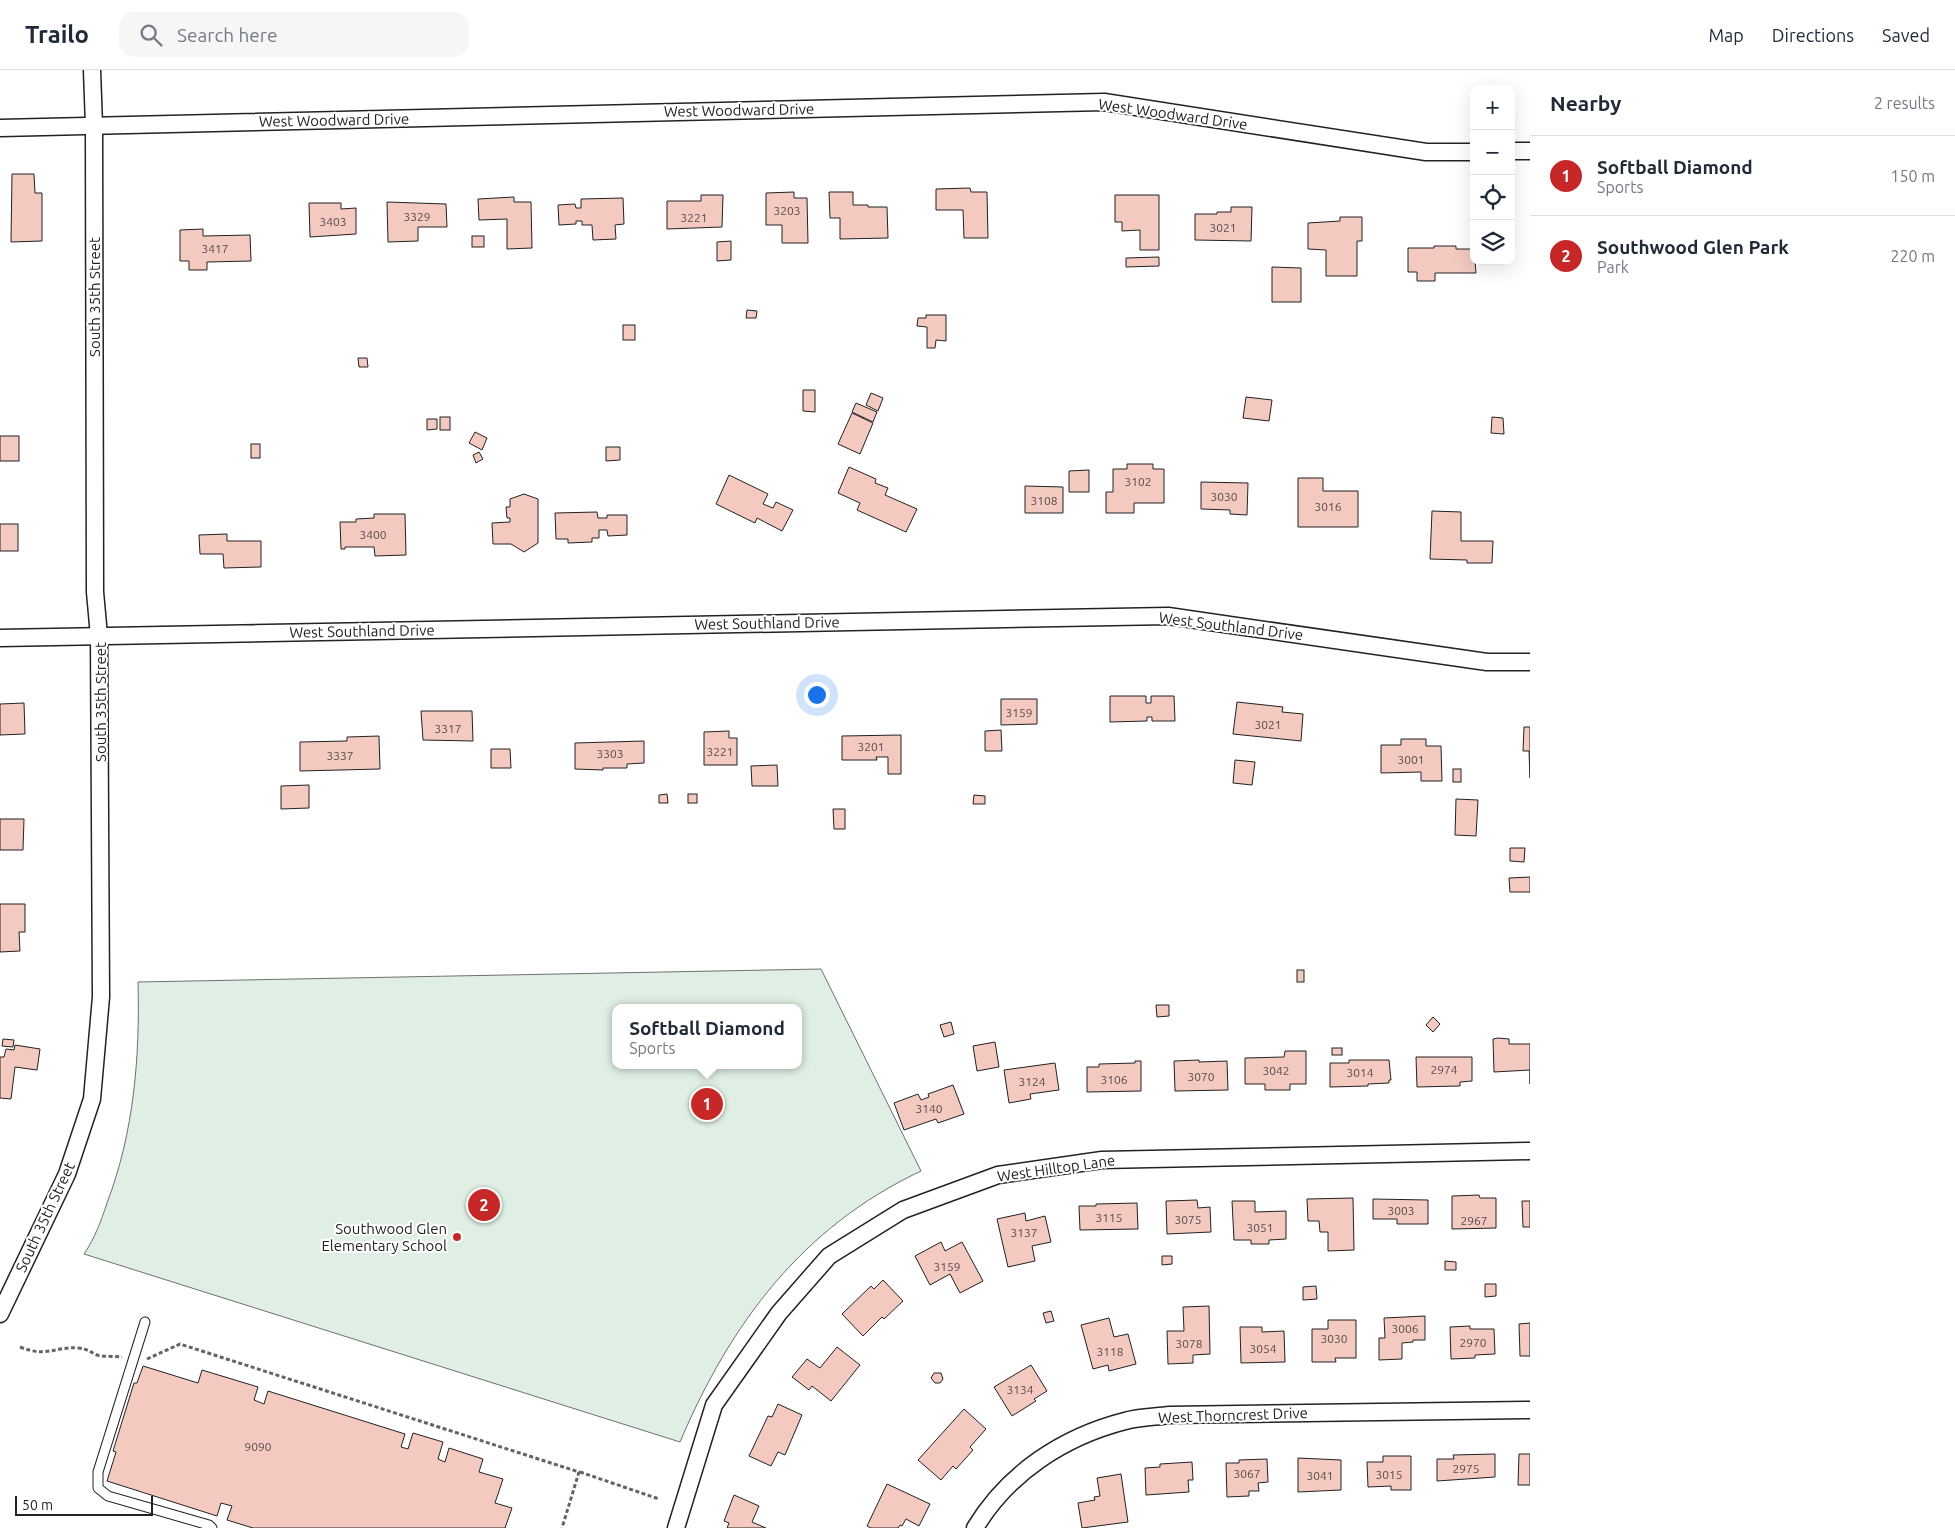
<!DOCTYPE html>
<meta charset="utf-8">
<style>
:root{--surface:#fff;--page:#f6f6f7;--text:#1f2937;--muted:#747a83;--line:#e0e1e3;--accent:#c62828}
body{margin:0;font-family:Ubuntu,sans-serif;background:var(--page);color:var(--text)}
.controls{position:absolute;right:15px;top:15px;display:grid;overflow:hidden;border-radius:10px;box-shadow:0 5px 20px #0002}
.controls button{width:45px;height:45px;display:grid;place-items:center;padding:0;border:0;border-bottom:1px solid var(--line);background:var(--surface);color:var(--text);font:25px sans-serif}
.scale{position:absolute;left:15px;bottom:12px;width:138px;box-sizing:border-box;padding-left:5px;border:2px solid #222;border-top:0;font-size:14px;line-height:18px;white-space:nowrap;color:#222;-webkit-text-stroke:4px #fff;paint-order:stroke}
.you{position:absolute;left:816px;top:624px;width:18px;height:18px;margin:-12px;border:4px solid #fff;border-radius:50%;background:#1a73e8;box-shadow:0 0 0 8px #1a73e833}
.badge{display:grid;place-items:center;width:32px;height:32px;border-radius:50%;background:var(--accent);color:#fff;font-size:16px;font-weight:700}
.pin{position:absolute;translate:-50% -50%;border:2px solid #fff;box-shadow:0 1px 5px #0006}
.popup{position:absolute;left:612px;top:934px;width:190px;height:65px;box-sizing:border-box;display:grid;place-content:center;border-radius:10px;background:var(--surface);filter:drop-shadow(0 1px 4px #0005);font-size:16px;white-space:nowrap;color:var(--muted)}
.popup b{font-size:19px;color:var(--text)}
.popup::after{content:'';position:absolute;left:50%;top:100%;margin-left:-10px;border:10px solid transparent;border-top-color:var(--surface)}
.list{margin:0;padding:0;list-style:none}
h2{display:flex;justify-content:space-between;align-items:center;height:65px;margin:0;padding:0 20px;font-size:21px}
h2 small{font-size:16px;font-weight:400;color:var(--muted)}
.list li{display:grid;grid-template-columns:32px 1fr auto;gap:15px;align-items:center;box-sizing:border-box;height:80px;padding:0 20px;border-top:1px solid var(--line)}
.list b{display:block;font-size:19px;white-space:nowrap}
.list p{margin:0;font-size:16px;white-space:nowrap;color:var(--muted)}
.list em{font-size:16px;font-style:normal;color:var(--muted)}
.icon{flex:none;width:28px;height:28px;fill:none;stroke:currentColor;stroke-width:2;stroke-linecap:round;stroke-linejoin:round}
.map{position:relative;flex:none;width:1530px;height:1458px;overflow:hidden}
header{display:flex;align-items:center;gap:30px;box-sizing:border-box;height:70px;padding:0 25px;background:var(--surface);border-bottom:1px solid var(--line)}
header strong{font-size:24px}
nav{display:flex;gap:28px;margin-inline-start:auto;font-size:18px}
.search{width:350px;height:45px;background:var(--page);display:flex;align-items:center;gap:12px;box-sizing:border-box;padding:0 18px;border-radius:15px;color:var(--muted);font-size:19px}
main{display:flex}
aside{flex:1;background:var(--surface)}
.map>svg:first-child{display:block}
.green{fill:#e0efe3;stroke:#6f6f6f;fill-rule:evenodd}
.building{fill:#f3c9c0;stroke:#222}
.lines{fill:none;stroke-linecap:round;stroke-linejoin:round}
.lane-casing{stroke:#222;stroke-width:11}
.street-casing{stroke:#222;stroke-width:19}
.path{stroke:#646464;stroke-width:3;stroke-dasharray:4 2.5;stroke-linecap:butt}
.lane{stroke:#fff;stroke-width:9}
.street{stroke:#fff;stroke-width:16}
.poi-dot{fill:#c62828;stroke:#fff;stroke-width:2}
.labels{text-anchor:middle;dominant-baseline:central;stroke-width:4;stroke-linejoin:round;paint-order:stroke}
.number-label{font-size:12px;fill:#564c4a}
.street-label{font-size:15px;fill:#222;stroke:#fff}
.poi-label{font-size:15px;fill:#222;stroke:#fff;text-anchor:end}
</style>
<header>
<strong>Trailo</strong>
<div class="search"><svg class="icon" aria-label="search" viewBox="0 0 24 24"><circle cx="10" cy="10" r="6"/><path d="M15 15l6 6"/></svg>Search here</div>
<nav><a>Map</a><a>Directions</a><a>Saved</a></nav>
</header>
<main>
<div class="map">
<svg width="1530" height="1458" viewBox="0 0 1530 1458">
<rect width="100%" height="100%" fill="#fff"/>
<path class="green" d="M821 899 921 1101C802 1157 730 1254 680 1372L84 1184C95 1168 101 1151 107 1133 134 1062 140 987 138 912ZM616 938H798V995H616Z"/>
<g class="building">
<polygon points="12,104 34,104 35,123 42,123 42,171 11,172"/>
<polygon points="970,118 971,122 987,122 988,168 964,168 963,140 936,140 936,119"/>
<polygon points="794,122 794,128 807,128 808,173 782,173 782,155 766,155 766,123"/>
<polygon points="829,122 853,122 853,135 868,135 868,137 887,137 888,168 840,169 840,148 830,148"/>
<polygon points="701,125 723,125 722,157 667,159 667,131 701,131"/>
<polygon points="1115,125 1159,125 1159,180 1140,180 1140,160 1122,161 1122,152 1115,152"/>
<polygon points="514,127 514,132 531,132 532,178 507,179 507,149 479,150 478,129"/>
<polygon points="623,128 624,154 615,155 616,169 593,170 592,155 582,155 582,151 576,151 576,154 559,155 558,135 575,134 576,138 581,138 581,129"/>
<polygon points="387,132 446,134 447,157 418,157 418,171 388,172"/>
<polygon points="309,133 341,133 341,139 356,138 356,164 310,167"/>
<polygon points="1231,137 1252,137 1251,171 1195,170 1195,144 1217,144 1217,142 1231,142"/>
<polygon points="1340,147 1362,147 1362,171 1357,171 1357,206 1326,206 1326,180 1308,179 1308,153 1340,151"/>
<polygon points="203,159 203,166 250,165 251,191 207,192 207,200 189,200 189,191 180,191 180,160"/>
<rect x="472" y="166" width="12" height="11"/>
<polygon points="731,171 731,190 717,191 717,172"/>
<polygon points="1434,176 1456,176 1456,179 1474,179 1476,203 1435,203 1435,211 1417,211 1417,202 1408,202 1408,178 1434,178"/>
<polygon points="1159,187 1159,196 1126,197 1126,188"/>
<polygon points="1272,197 1301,198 1301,232 1272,232"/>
<polygon points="747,240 757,241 756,248 746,248"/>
<polygon points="926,245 946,245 946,271 936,270 935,278 927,278 927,257 917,256 918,248 926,248"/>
<rect x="623" y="255" width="12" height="15"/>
<polygon points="358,288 367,288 368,297 359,297"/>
<polygon points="803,320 815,320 815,342 803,341"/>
<polygon points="871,323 883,328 878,341 866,335"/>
<polygon points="1246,327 1272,330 1269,351 1243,348"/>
<polygon points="856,333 877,342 873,352 852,342"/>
<polygon points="852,343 873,353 860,384 838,374"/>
<rect x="440" y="347" width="10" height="13"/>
<polygon points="1492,347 1503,348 1504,364 1491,363"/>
<polygon points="427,349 437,349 437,359 427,360"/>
<polygon points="475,362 487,368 482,380 469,373"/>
<rect x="0" y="366" width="19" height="25"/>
<rect x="251" y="374" width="9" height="14"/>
<polygon points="606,377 620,377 620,390 606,391"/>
<polygon points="479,382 483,389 476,393 473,385"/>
<polygon points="1127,394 1153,394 1153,399 1164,399 1164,433 1134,433 1134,443 1106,443 1106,422 1113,422 1113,399 1127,399"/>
<polygon points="849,397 876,409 875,413 888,418 885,425 917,439 906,462 857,440 860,433 838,423"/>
<polygon points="1089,400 1089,422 1069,422 1069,401"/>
<polygon points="729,405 768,424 763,434 773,438 776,432 793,440 782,461 757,448 755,453 716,434"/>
<polygon points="1298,408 1323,408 1323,421 1358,421 1358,457 1298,457"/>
<polygon points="1201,412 1248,413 1247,445 1230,444 1230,440 1201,439"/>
<polygon points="1025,416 1063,417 1063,443 1025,443"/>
<polygon points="524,424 538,429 538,473 524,482 511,474 493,474 492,453 510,452 510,448 507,448 506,437 510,437 510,429"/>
<polygon points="1432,441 1461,442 1461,471 1493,471 1492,493 1467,493 1467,490 1430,489"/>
<polygon points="597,442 598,448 607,448 607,445 627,445 627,465 608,466 607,460 599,460 599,468 592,468 592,472 568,473 568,469 556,469 555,443"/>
<polygon points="374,444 405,444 406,485 375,486 374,477 345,477 345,479 341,479 340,452 356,452 356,449 374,448"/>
<rect x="0" y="454" width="18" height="27"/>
<polygon points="227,464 227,471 261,471 261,497 224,498 223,484 200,484 199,465"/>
<polygon points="1110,626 1146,626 1146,633 1151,633 1151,626 1174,626 1175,651 1152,651 1152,647 1147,647 1147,651 1110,652"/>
<polygon points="1001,629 1037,629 1037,654 1001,655"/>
<polygon points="1237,632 1283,637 1282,642 1303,644 1301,671 1233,664"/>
<polygon points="24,633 25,664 0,665 0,634"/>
<polygon points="421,641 472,641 473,671 423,670"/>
<polygon points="1524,657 1530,657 1530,708 1529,681 1523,681"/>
<polygon points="1001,660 1002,681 985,681 985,661"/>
<polygon points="729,661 729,668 737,668 737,695 704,695 704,662"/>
<polygon points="901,665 901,704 888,704 888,687 876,687 877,690 842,690 842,666"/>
<polygon points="379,666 380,699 300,701 300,672 347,671 347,667"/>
<polygon points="1401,669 1426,669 1426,676 1441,676 1442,711 1421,711 1421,702 1381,703 1381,675 1401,675"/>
<polygon points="644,671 644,693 627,694 627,698 603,698 603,700 575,699 575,673"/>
<polygon points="491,679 510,679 511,698 491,698"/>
<polygon points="1235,690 1255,692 1252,715 1233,713"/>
<polygon points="777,695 778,716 752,716 751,696"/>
<rect x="1453" y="699" width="8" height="13"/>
<polygon points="309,715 309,738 281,739 281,716"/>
<polygon points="667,724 668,733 659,733 659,725"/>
<rect x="688" y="724" width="9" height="9"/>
<polygon points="974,725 985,726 985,734 973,734"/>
<polygon points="1456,729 1478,730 1476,766 1455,765"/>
<polygon points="833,739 845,739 845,759 834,759"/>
<polygon points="0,749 24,749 23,780 0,780"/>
<polygon points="1510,778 1525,778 1524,792 1510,791"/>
<polygon points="1530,807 1530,822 1510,822 1509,808"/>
<polygon points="0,834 25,834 25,862 19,862 20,881 0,882"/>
<rect x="1297" y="900" width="7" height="12"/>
<polygon points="1156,935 1169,935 1169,946 1157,947"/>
<polygon points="1433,947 1440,954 1433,962 1426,955"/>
<polygon points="951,952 954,964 944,967 940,955"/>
<polygon points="1498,968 1509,969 1509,974 1530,974 1530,1014 1530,1000 1494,1002 1493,969"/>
<polygon points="3,969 14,970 13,977 2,976"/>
<polygon points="995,972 999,997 977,1001 973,976"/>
<polygon points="15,975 40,979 37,1000 15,997 11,1029 0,1028 0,987 4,987 6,979 14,980"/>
<rect x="1332" y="978" width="10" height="7"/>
<polygon points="1285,981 1306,981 1306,1014 1290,1014 1290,1020 1265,1020 1265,1014 1245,1014 1245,988 1284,987"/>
<polygon points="1416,987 1472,987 1472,1011 1460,1012 1460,1016 1417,1017"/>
<polygon points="1199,990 1199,992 1227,991 1228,1020 1175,1021 1174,991"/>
<polygon points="1349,990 1389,990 1391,1010 1389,1010 1389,1013 1368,1014 1368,1016 1330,1017 1330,993 1349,993"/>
<polygon points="1135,991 1141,991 1141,1021 1087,1022 1087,997 1099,997 1099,994 1135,993"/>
<polygon points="1055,993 1059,1020 1030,1024 1031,1029 1009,1033 1004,1000"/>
<polygon points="953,1015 964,1044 938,1053 936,1049 904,1060 894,1033 918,1024 921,1030 929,1027 928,1024"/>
<polygon points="1479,1125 1480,1128 1496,1128 1496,1158 1452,1159 1452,1126"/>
<polygon points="1353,1128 1354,1180 1328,1181 1328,1162 1320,1162 1319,1151 1308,1151 1307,1129"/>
<polygon points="1373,1129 1428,1130 1428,1154 1397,1154 1397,1149 1373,1149"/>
<polygon points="1197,1130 1198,1138 1210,1137 1211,1162 1167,1164 1166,1131"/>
<polygon points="1232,1131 1255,1131 1255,1142 1286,1141 1286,1169 1269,1170 1269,1174 1251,1174 1251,1170 1234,1170"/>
<polygon points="1522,1131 1530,1131 1530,1157 1523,1157"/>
<polygon points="1137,1133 1138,1159 1080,1160 1079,1136 1096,1136 1096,1134"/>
<polygon points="1025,1143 1026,1151 1045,1146 1051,1172 1032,1176 1035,1191 1008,1197 997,1149"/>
<polygon points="941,1172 945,1181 962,1172 983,1211 960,1223 950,1204 930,1215 915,1186"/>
<polygon points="1162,1186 1172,1186 1172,1194 1162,1195"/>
<polygon points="1445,1191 1456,1192 1456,1200 1445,1200"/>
<polygon points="883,1210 903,1231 884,1249 882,1247 863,1266 842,1244 871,1216 874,1219"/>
<polygon points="1485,1214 1496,1214 1496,1226 1485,1227"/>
<polygon points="1316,1216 1317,1229 1303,1230 1303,1217"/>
<polygon points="1209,1236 1210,1284 1193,1285 1193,1293 1168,1294 1167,1261 1184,1261 1183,1237"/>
<polygon points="1051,1241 1054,1251 1046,1253 1043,1243"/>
<polygon points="1425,1246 1425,1270 1413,1270 1413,1272 1402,1273 1402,1289 1379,1290 1379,1268 1385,1268 1384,1248"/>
<polygon points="1109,1248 1114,1267 1128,1264 1136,1294 1109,1301 1108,1295 1093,1299 1081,1255"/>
<polygon points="1328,1250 1356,1250 1356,1288 1335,1288 1336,1292 1312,1292 1312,1259 1328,1259"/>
<polygon points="1530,1253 1530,1286 1520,1286 1519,1254"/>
<polygon points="1470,1256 1470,1259 1494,1259 1495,1284 1475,1285 1475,1288 1451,1289 1450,1257"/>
<polygon points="1240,1257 1262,1257 1262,1262 1284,1261 1285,1292 1241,1293"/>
<polygon points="837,1277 860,1295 831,1331 812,1316 809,1320 792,1307 807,1289 820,1298"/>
<polygon points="1031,1295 1047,1321 1034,1329 1036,1331 1012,1346 994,1317"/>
<polygon points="143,1296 198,1313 202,1300 258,1317 254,1330 264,1334 268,1321 405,1364 401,1377 408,1379 413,1363 443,1372 438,1389 445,1392 449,1378 483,1389 479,1402 503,1409 495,1433 512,1438 505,1458 253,1458 227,1450 232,1436 221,1433 217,1446 107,1411 116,1382 113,1381 134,1313 137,1313"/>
<polygon points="934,1303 941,1303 943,1309 940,1313 935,1313 931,1308"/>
<polygon points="778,1334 802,1345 785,1385 778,1382 771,1396 749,1386 768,1346 772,1347"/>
<polygon points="964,1339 986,1359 970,1377 973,1380 956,1399 953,1396 941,1410 918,1390"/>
<polygon points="1495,1384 1495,1407 1437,1411 1437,1389 1454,1389 1453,1385"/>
<polygon points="1519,1384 1530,1384 1530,1415 1518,1415"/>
<polygon points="1383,1386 1411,1386 1411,1420 1391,1420 1391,1416 1368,1417 1367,1392 1383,1392"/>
<polygon points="1298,1388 1341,1390 1341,1420 1298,1422"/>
<polygon points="1267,1389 1268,1412 1258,1413 1259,1421 1249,1421 1249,1426 1227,1427 1226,1393 1239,1393 1239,1390"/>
<polygon points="1192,1392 1193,1410 1188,1410 1189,1422 1146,1425 1145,1398 1160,1397 1160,1394"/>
<polygon points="1121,1404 1128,1452 1082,1458 1078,1433 1095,1430 1094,1427 1100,1426 1097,1408"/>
<polygon points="887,1414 930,1434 919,1456 906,1449 902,1456 900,1455 898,1458 871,1458 867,1456"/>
<polygon points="734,1425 759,1436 752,1452 766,1458 727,1458 729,1453 724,1451"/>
</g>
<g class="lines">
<defs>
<polyline id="lane" points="145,1252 98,1402 98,1418 108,1426 209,1455 212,1458"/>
<g id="street">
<polyline points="0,58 1104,32 1426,82 1474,82"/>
<polyline points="1511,81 1530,81"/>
<polyline points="0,568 1168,546 1487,592 1530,592"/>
<polyline points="0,1244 67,1104 92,1029 101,927 99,566 95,522 94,56 92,0"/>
<polyline points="676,1458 714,1335 779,1243 829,1186 903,1140 998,1105 1102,1090 1530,1081"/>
<path d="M975 1458C1008 1403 1063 1367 1125 1351 1139 1347 1155 1347 1170 1345L1530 1340"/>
</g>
</defs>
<use href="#lane" class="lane-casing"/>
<use href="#street" class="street-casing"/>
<g class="path">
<path d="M20 1277C47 1288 55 1276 79 1278 88 1279 90 1282 97 1285 104 1287 114 1286 122 1287"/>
<polyline points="147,1289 180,1274 579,1402 562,1458"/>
<polyline points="580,1402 659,1429"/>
</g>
<use href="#lane" class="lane"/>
<use href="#street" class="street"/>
</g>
<circle class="poi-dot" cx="457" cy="1167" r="5"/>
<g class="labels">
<g class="number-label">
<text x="787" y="140">3203</text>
<text x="417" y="146">3329</text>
<text x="694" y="147">3221</text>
<text x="333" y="151">3403</text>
<text x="1223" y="157">3021</text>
<text x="215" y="178">3417</text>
<text x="1138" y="411">3102</text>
<text x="1224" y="426">3030</text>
<text x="1044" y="430">3108</text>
<text x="1328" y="436">3016</text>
<text x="373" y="464">3400</text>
<text x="1019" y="642">3159</text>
<text x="1268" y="654">3021</text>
<text x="448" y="658">3317</text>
<text x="871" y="676">3201</text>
<text x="720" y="681">3221</text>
<text x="610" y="683">3303</text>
<text x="340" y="685">3337</text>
<text x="1411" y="689">3001</text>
<text x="1444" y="999">2974</text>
<text x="1276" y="1000">3042</text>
<text x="1360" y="1002">3014</text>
<text x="1201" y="1006">3070</text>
<text x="1114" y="1009">3106</text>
<text x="1032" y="1011">3124</text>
<text x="929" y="1038">3140</text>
<text x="1401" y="1140">3003</text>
<text x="1109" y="1147">3115</text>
<text x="1188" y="1149">3075</text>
<text x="1474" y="1150">2967</text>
<text x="1260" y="1157">3051</text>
<text x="1024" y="1162">3137</text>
<text x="947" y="1196">3159</text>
<text x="1405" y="1258">3006</text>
<text x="1334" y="1268">3030</text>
<text x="1473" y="1272">2970</text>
<text x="1189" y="1273">3078</text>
<text x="1263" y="1278">3054</text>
<text x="1110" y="1281">3118</text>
<text x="1020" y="1319">3134</text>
<text x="258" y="1376">9090</text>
<text x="1466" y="1398">2975</text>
<text x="1247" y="1403">3067</text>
<text x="1389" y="1404">3015</text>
<text x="1320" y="1405">3041</text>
</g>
<g class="street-label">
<text transform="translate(739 40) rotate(-1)">West Woodward Drive</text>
<text transform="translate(1173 44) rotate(8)">West Woodward Drive</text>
<text transform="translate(334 50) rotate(-1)">West Woodward Drive</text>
<text transform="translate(94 227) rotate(-90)">South 35th Street</text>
<text transform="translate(767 553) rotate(-1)">West Southland Drive</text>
<text transform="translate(1231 556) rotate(7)">West Southland Drive</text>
<text transform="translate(362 561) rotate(-1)">West Southland Drive</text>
<text transform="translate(100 632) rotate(-90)">South 35th Street</text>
<text transform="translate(1056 1098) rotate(-8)">West Hilltop Lane</text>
<text transform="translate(45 1147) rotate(-65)">South 35th Street</text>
<text transform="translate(1233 1345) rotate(-2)">West Thorncrest Drive</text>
</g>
<g class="poi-label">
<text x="447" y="1158">Southwood Glen<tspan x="447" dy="17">Elementary School</tspan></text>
</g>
</g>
</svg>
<div class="controls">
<button>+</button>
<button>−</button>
<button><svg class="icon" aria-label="locate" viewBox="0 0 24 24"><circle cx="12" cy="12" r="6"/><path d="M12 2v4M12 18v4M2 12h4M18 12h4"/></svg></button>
<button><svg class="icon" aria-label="layers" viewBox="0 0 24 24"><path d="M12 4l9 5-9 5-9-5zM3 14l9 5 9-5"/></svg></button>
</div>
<div class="scale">50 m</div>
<div class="you"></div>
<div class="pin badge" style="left:707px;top:1034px">1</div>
<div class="popup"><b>Softball Diamond</b>Sports</div>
<div class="pin badge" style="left:484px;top:1135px">2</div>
</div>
<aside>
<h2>Nearby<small>2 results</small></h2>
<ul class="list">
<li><span class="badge">1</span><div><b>Softball Diamond</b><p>Sports</p></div><em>150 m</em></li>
<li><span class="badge">2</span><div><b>Southwood Glen Park</b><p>Park</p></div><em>220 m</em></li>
</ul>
</aside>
</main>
